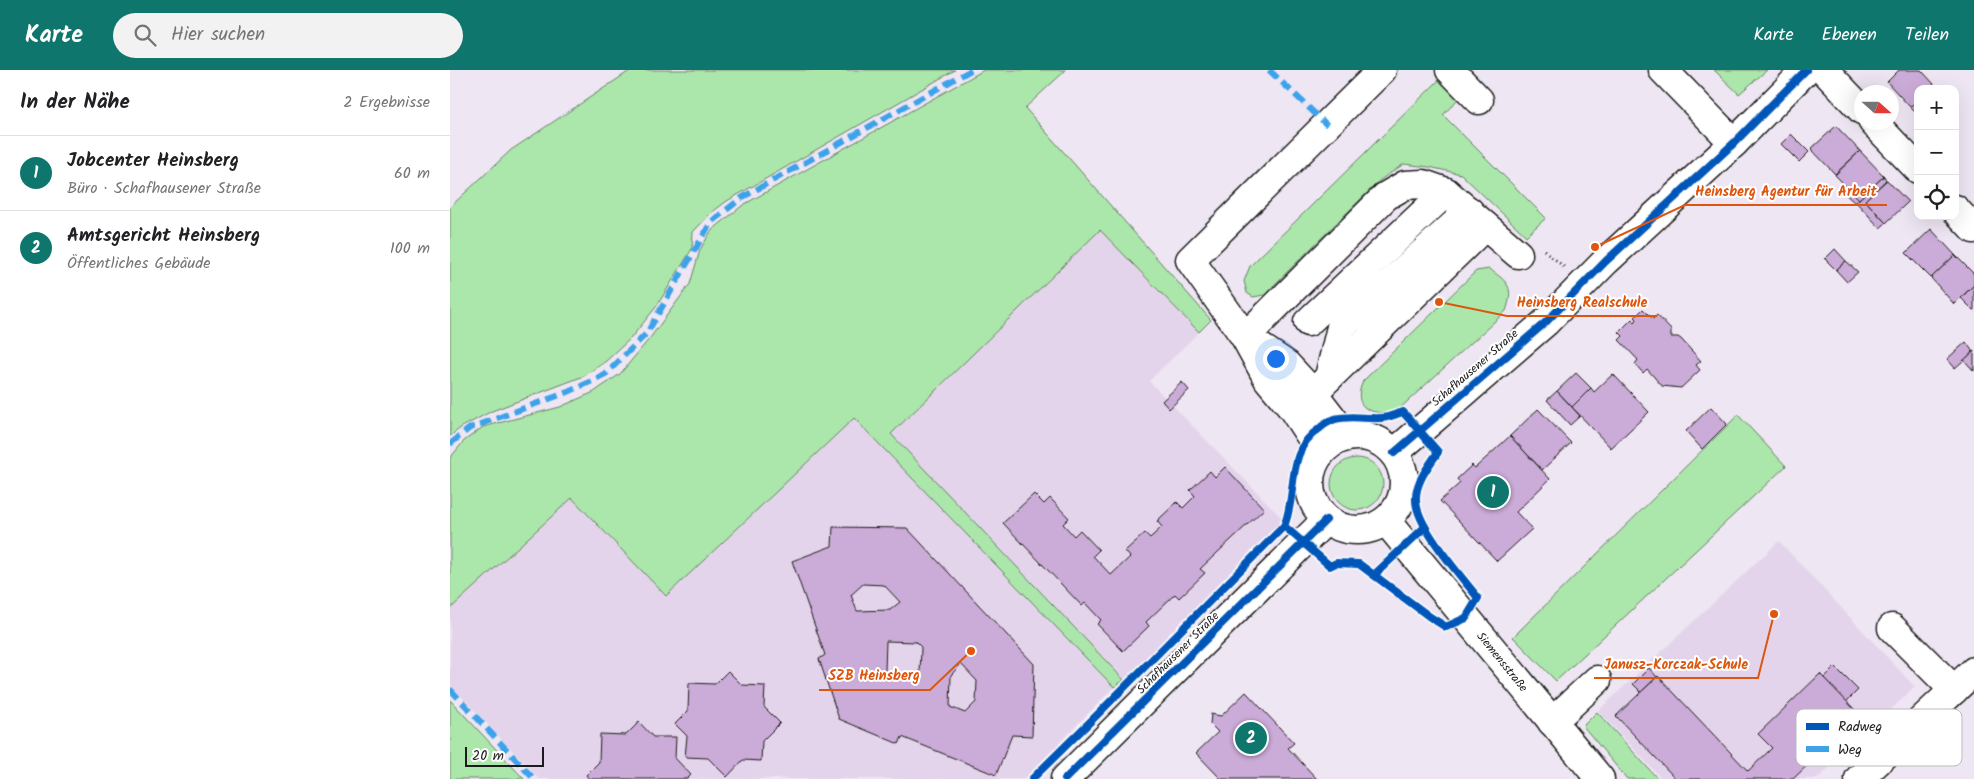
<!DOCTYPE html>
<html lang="de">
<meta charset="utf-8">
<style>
:root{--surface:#fff;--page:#f2f2f2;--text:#202124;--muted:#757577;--line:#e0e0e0;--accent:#0f766e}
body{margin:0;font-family:Kalam,sans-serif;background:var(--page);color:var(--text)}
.controls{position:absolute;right:15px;top:15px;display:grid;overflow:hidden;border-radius:10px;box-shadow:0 5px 20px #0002}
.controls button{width:45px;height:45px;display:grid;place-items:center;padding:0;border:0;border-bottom:1px solid var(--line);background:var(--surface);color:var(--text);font:25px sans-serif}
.compass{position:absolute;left:1404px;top:15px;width:45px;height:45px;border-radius:50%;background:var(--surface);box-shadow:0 5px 20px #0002;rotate:111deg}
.scale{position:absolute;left:15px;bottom:12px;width:79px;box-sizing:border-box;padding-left:5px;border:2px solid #1c1c1c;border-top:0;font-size:14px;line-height:18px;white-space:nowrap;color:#1c1c1c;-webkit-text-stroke:4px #fff;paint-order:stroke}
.you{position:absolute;left:825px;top:288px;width:18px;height:18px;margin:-12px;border:4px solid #fff;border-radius:50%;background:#1a73e8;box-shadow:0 0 0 8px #1a73e833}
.badge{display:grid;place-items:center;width:32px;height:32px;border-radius:50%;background:var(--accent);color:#fff;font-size:16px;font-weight:700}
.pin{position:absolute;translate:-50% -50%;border:2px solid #fff;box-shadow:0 1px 5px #0006}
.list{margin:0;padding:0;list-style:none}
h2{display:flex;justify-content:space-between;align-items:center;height:65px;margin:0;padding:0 20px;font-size:21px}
h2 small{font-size:16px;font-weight:400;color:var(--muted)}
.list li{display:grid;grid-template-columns:32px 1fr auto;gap:15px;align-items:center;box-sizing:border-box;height:75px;padding:0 20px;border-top:1px solid var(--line)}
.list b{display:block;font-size:19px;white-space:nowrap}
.list p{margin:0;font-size:16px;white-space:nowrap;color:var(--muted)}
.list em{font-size:16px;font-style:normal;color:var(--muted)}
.icon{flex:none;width:28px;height:28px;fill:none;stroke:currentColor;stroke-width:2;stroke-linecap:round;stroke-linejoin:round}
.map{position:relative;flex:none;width:1524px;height:709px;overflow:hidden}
header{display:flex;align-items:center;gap:30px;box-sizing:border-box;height:70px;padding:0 25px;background:var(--accent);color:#fff}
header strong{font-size:24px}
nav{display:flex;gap:28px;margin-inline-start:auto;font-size:18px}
.search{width:350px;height:45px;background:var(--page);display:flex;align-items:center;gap:12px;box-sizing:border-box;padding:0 18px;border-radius:28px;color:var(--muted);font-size:19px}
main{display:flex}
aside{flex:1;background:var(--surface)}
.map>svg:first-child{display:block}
.built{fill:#e4d4eb}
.green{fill:#abe6ab;stroke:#648164}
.building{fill:#cbabd7;stroke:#1c1c1c;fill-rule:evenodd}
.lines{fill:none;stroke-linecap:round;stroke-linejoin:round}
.minor-casing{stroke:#1c1c1c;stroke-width:31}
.path{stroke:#1c1c1c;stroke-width:3;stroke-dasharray:1 4;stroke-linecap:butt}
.minor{stroke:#fff;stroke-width:28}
.quiet{stroke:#3da2ea;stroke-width:6;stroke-dasharray:12 6;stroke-linecap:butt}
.cycleway-casing{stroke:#fff;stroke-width:11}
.cycleway{stroke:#0057b8;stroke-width:8}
.labels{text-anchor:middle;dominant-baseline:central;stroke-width:4;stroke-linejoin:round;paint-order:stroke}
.street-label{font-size:12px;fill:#1c1c1c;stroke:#fff}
.key{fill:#fff;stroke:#bbb;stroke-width:1}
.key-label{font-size:14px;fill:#1c1c1c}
.leader{fill:none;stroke:#de560d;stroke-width:2}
.callout-dot{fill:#de560d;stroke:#fff;stroke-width:2}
.callout-label{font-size:14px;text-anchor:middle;font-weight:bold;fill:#de560d;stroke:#fff;stroke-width:4;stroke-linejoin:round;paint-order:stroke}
</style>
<header>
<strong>Karte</strong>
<div class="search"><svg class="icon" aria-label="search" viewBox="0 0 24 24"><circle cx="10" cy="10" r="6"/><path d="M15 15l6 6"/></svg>Hier suchen</div>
<nav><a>Karte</a><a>Ebenen</a><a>Teilen</a></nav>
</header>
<main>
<aside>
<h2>In der Nähe<small>2 Ergebnisse</small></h2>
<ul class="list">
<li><span class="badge">1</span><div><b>Jobcenter Heinsberg</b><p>Büro · Schafhausener Straße</p></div><em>60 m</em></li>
<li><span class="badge">2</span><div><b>Amtsgericht Heinsberg</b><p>Öffentliches Gebäude</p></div><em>100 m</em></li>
</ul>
</aside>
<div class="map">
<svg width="1524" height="709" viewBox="0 0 1524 709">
<rect width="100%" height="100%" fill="#efe6f3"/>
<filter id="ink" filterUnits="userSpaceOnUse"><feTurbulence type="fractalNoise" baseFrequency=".02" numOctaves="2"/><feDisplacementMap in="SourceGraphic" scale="10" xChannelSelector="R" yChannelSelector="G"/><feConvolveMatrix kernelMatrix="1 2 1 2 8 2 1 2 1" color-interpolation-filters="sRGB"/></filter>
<g filter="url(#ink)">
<g class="built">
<polygon points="650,160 749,262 699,311 833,449 674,610 441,364"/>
<polygon points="404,348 664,617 574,709 89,709 0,614 0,539 122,428 216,526"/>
<polygon points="1329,471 1465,617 1367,709 1212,709 1148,641"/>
</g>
<g class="green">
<polygon points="181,0 505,0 277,131 261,143 243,162 242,179 206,237 181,268 155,292 134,306 42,341 12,357 0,366 0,137 61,80"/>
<polygon points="534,0 616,0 575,38 761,250 749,262 650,160 441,364 674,610 664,617 404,348 216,526 122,428 0,539 0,388 14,371 33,357 110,337 144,322 170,304 200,268 240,214 250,180 261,161 293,135"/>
<polygon points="1264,0 1317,0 1289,24"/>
<polygon points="990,9 1009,28 993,45 1096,148 1076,166 1011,104 979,97 954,94 930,110 814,225 803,227 797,223 794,211 800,196"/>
<path d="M1039 199C1059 212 1064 218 1056 241L947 341C924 346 900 340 913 311L1026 201Z"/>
<polygon points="1288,345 1336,396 1106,611 1063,567"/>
<circle cx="907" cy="414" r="26"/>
<polygon points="0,630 74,709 0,709"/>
<polygon points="1147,642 1208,709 1177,709 1133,656"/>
</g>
<g class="building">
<polygon points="1449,0 1471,0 1484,14 1480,19 1468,19 1468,30 1460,37 1437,12"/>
<polygon points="1468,30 1468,45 1460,37"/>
<polygon points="1386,56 1410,81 1385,104 1361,79"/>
<polygon points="1341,64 1359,82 1349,92 1331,74"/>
<polygon points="1410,81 1434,106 1409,129 1385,105"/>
<polygon points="1434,106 1436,110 1415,130 1436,153 1430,158 1406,132"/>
<polygon points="1437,110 1458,132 1436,153 1415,130"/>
<polygon points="1397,117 1409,129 1405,133 1393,122"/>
<polygon points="1481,159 1505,185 1481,208 1456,183"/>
<polygon points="1385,179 1396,191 1386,200 1375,189"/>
<polygon points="1505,185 1524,204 1524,215 1504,234 1481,208"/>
<polygon points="1396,191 1408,202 1397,212 1386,200"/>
<polygon points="1524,215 1524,241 1511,228"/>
<polygon points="1193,239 1203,249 1207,245 1221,260 1221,267 1228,267 1231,269 1251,291 1246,295 1250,300 1231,318 1212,316 1197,299 1193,303 1185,294 1188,290 1169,270 1173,266 1169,262 1182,249 1185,252 1187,249 1185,247"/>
<polygon points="1516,272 1523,282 1505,298 1497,289"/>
<polygon points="1524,281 1524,301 1514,290"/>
<polygon points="1126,303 1141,318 1122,337 1107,321"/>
<polygon points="1163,304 1199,342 1161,378 1122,337 1141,318 1144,322"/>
<polygon points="732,312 739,320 719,339 712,331"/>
<polygon points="1107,321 1130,346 1120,355 1097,330"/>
<polygon points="1261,337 1277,354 1252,379 1236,361"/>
<polygon points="1088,339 1121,373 1092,400 1060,366"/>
<polygon points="1060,366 1100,409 1066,442 1082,459 1047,491 990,431 1010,413 1007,409 1022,395 1025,398"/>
<polygon points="775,397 814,439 750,499 755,503 729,528 725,524 696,552 699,556 673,581 647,554 651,550 635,533 632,536 553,453 584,424 594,434 600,428 619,448 613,454 624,466 630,460 649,480 643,486 661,505 680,487 675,481 695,463 700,468 712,457 707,451 727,432 733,438 745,426 740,420 760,401 765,407"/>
<path d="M383 457 457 458 584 594 582 666 562 665 546 705 452 667 449 674 389 649 369 589 375 585 342 491 382 476ZM413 514 434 515 450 532 440 540 407 541 401 525ZM436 571 466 572 471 577 470 606H440L435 601ZM511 594 527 611 526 632 515 643 500 637 501 605Z"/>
<polygon points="1385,597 1408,620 1396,632 1374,608"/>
<polygon points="1199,598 1207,607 1191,622 1183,614"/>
<polygon points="278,601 292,615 315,616 314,637 330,653 312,671 311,691 293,690 277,707 258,688 235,687 237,666 225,654 238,641 239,613 265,614"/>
<polygon points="1370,604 1410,645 1343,709 1226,709 1166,646 1208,606 1298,701 1322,678 1308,664"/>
<polygon points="796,622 844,673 838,678 867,709 771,709 746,683 768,662 760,654 761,644 771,646"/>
<polygon points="189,652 203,667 226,667 225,688 241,705 237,709 139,709 136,705 149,692 150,664 176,665"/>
</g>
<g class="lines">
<defs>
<g id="minor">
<polyline points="1000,0 1029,30"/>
<polyline points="1213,0 1284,73"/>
<polyline points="1374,0 1412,40"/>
<polyline points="1423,52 1468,99"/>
<polyline points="1505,139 1524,159"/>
<polyline points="858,252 996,122"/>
<polyline points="879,307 891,257 1019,141"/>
<polyline points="863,323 1035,156"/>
<circle cx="907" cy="413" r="47"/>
<polyline points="897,367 863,323 837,295 795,267 740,190 932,0"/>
<polyline points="871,382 842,338 818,309 795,267 936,126 955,115 973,114 996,122 1068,184"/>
<polyline points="944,383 1096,252 1156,191 1284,73 1356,0"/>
<polyline points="936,451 1150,709"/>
<polyline points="1442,558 1504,620"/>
<polyline points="1102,652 1147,610"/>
<polyline points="615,709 876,450"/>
<polyline points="1409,709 1524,601"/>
</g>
</defs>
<use href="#minor" class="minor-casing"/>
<polyline class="path" points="1094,180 1114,197"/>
<use href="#minor" class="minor"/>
<g class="quiet">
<polyline points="819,0 877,55"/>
<polyline points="0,374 20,358 118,322 155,305 197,263 261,152 293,127 521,0"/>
<polyline points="0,619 84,709"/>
</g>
<defs>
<g id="cycleway">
<path d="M953 342 988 382C979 396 965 412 966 430 966 456 1011 506 1028 528L1016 548 996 557 980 547 909 494 886 493 880 496 834 456C848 424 835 381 869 359 873 355 880 351 885 349 901 345 916 349 931 348 938 348 946 344 953 342Z"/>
<polyline points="944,383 1096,252 1156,191 1284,73 1356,0"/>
<polyline points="924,505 975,457"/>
<polyline points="582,709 648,644 834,456"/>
<polyline points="615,709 876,450"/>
</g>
</defs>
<use href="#cycleway" class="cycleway-casing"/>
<use href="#cycleway" class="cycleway"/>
</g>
</g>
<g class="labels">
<g class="street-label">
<text transform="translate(1025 298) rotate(-41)">Schafhausener Straße</text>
<text transform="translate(728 583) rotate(-45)">Schafhausener Straße</text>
<text transform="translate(1052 592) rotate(51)">Siemensstraße</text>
</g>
</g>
<rect x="1346" y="639" width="166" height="57" rx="8" class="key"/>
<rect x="1356" y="653" width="23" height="7" fill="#0057b8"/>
<rect x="1356" y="676" width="23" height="6" fill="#3da2ea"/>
<g class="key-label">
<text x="1388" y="661">Radweg</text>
<text x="1388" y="684">Weg</text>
</g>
<path class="leader" d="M1145 177L1235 135H1437M989 232L1057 246H1207M1324 544L1308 608H1144M521 581L480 620H369"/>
<g class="callout-dot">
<circle cx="1145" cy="177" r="5"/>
<circle cx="989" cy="232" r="5"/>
<circle cx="1324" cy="544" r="5"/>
<circle cx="521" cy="581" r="5"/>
</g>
<g class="callout-label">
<text x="1336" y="126">Heinsberg Agentur für Arbeit</text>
<text x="1132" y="237">Heinsberg Realschule</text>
<text x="1226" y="599">Janusz-Korczak-Schule</text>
<text x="424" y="610">SZB Heinsberg</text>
</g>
</svg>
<div class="controls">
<button>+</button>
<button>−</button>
<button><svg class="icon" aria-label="locate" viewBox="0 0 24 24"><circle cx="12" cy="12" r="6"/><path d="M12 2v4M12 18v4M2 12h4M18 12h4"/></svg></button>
</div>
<svg class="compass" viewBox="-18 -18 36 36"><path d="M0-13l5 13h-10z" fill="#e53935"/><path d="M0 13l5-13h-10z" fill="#757577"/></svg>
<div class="scale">20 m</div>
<div class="you"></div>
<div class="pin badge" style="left:1043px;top:422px">1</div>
<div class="pin badge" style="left:801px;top:668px">2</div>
</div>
</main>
